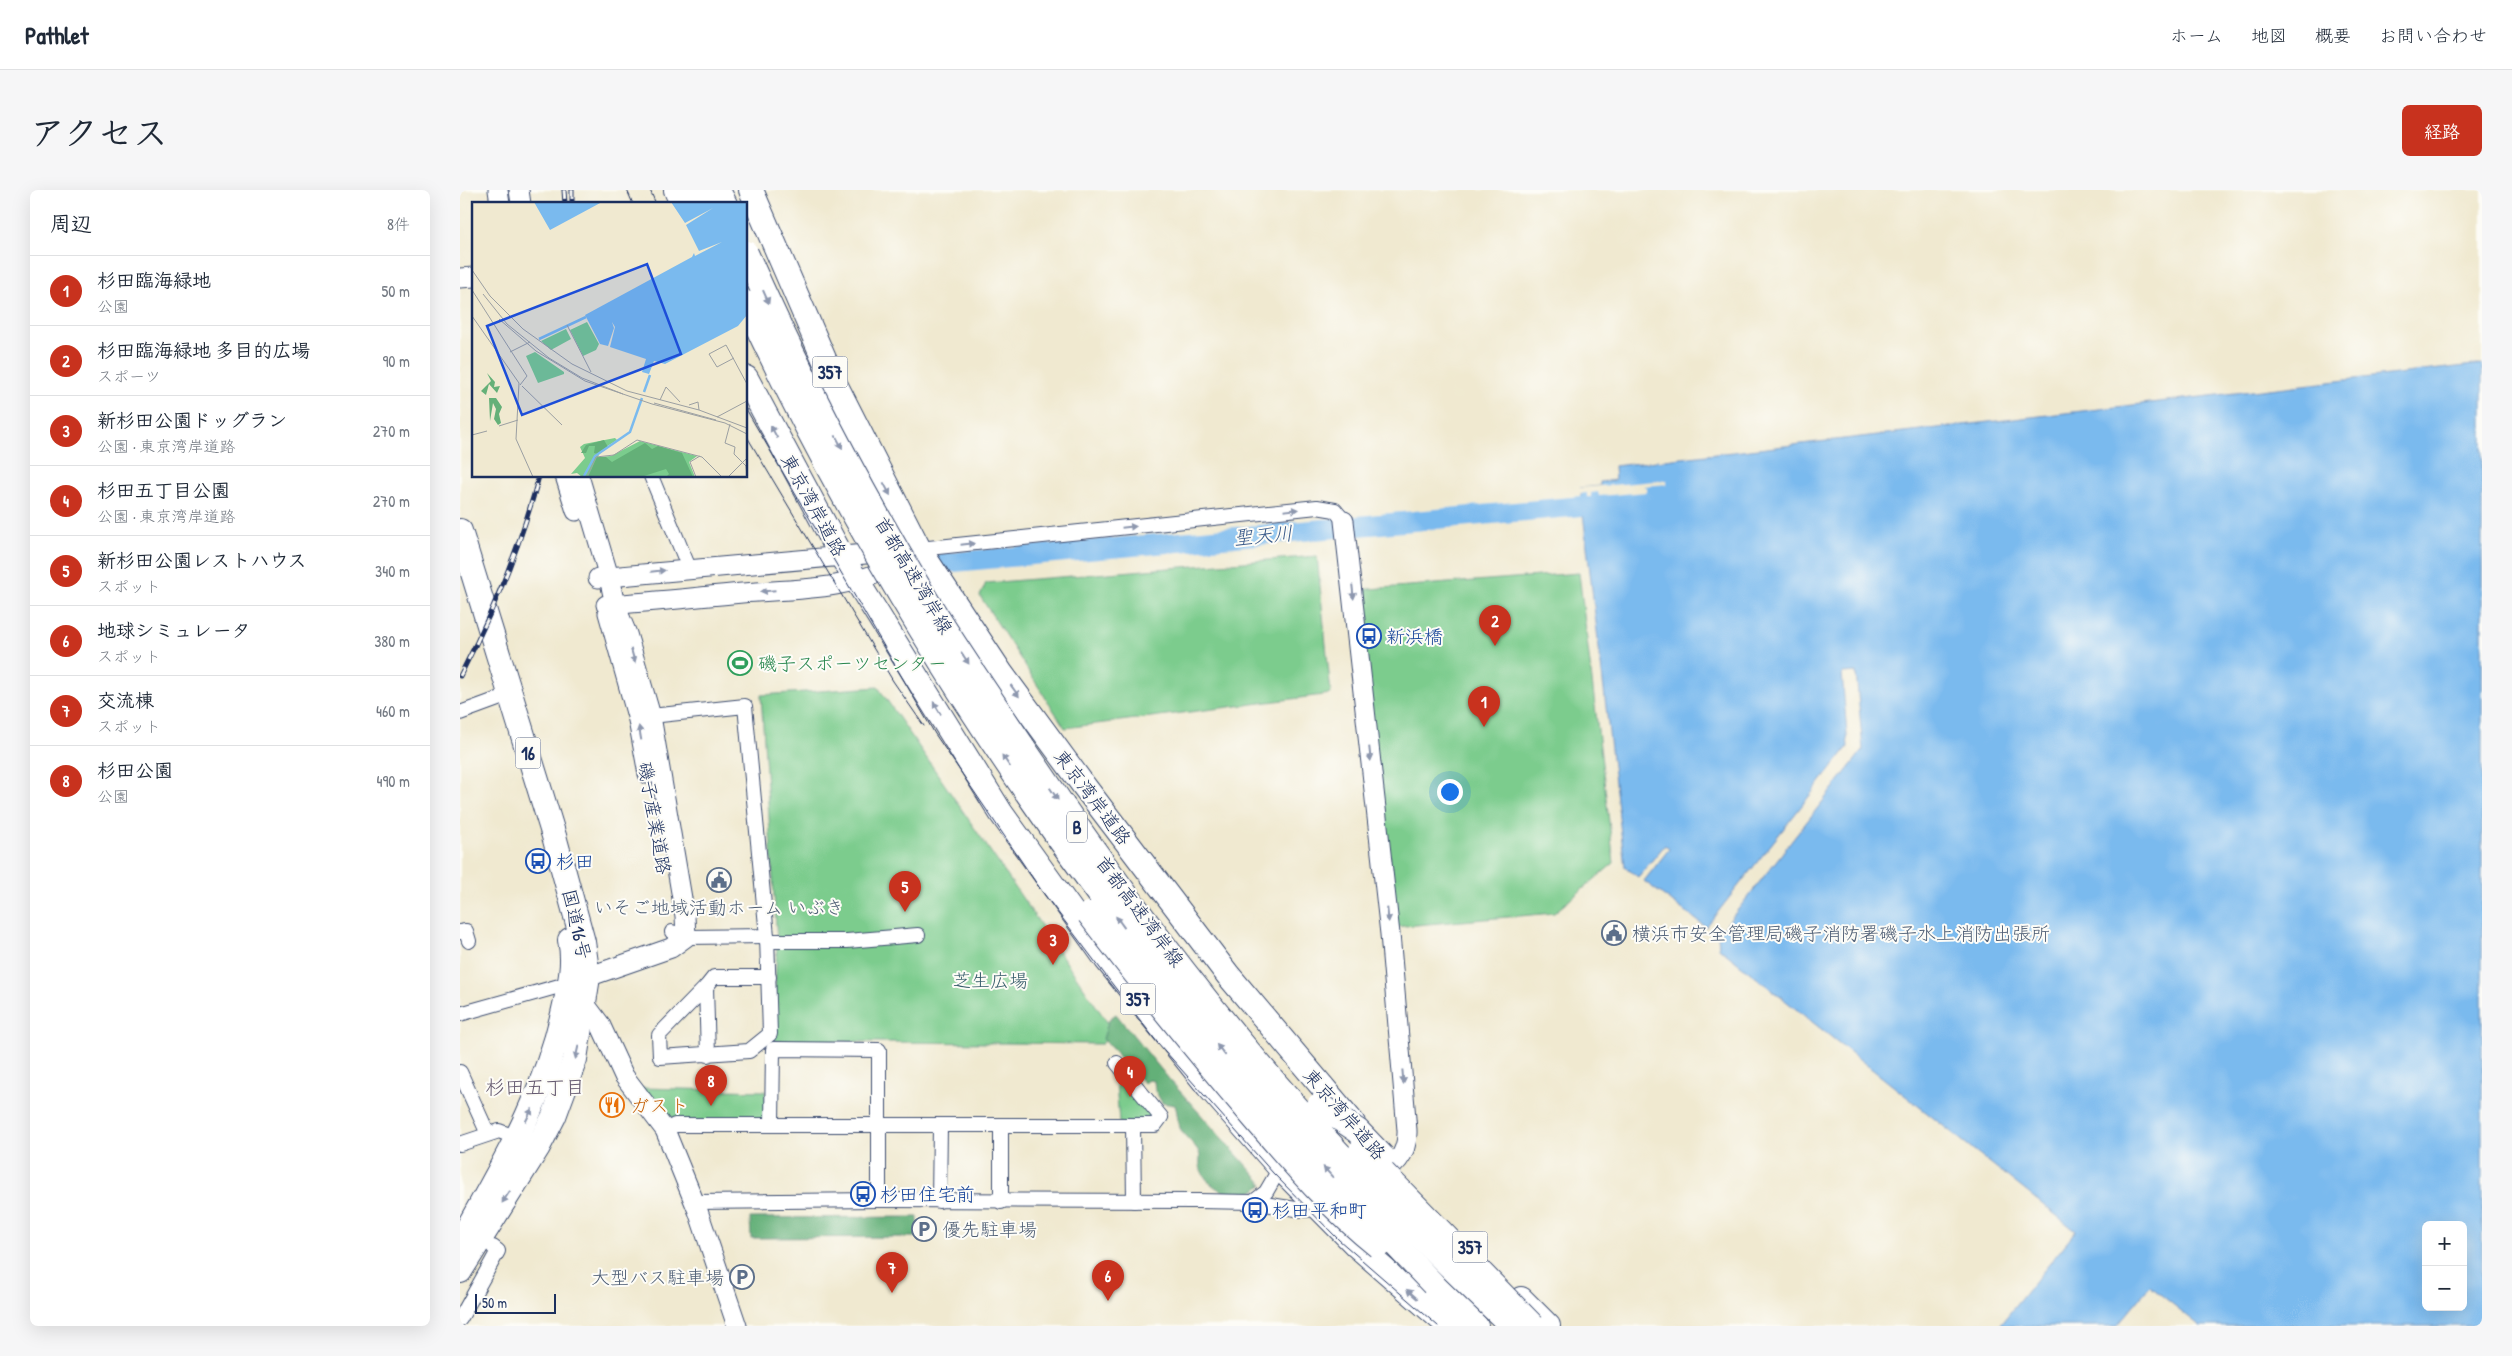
<!DOCTYPE html>
<html lang="ja">
<meta charset="utf-8">
<style>
:root{--surface:#fff;--page:#f6f6f7;--text:#1f2937;--muted:#747a83;--line:#e0e1e3;--accent:#c8321e}
body{margin:0;font-family:"Patrick Hand","Klee One",sans-serif;background:var(--page);color:var(--text)}
.controls{position:absolute;right:15px;bottom:15px;display:grid;overflow:hidden;border-radius:8px;box-shadow:0 5px 20px #0002}
.controls button{width:45px;height:45px;display:grid;place-items:center;padding:0;border:0;border-bottom:1px solid var(--line);background:var(--surface);color:var(--text);font:25px sans-serif}
.scale{position:absolute;left:15px;bottom:12px;width:81px;box-sizing:border-box;padding-left:5px;border:2px solid #1b2f5e;border-top:0;font-size:14px;line-height:18px;white-space:nowrap;color:#1b2f5e;-webkit-text-stroke:4px #fdfcf7;paint-order:stroke}
.you{position:absolute;left:989px;top:601px;width:18px;height:18px;margin:-12px;border:4px solid #fff;border-radius:50%;background:#1a73e8;box-shadow:0 0 0 8px #1a73e833}
.badge{display:grid;place-items:center;width:32px;height:32px;border-radius:50%;background:var(--accent);color:#fff;font-size:16px;font-weight:700}
.pin{position:absolute;translate:-50% -41px;filter:drop-shadow(0 1px 2px #0008)}
.pin::after{content:'';position:absolute;top:26px;width:18px;height:15px;background:inherit;clip-path:polygon(0 0,100% 0,50% 100%)}
.list{margin:0;padding:0;list-style:none}
h2{display:flex;justify-content:space-between;align-items:center;height:65px;margin:0;padding:0 20px;font-size:21px}
h2 small{font-size:16px;font-weight:400;color:var(--muted)}
.list li{display:grid;grid-template-columns:32px 1fr auto;gap:15px;align-items:center;box-sizing:border-box;height:70px;padding:0 20px;border-top:1px solid var(--line)}
.list b{display:block;font-size:19px;white-space:nowrap}
.list p{margin:0;font-size:16px;white-space:nowrap;color:var(--muted)}
.list em{font-size:16px;font-style:normal;color:var(--muted)}
.map{position:relative;flex:none;width:2022px;height:1136px;overflow:hidden;border-radius:8px}
header{display:flex;align-items:center;gap:30px;box-sizing:border-box;height:70px;padding:0 25px;background:var(--surface);border-bottom:1px solid var(--line)}
header strong{font-size:24px}
nav{display:flex;gap:28px;margin-inline-start:auto;font-size:18px}
.intro{display:flex;align-items:center;justify-content:space-between;box-sizing:border-box;height:120px;padding:0 30px}
h1{margin:0;font-size:35px}
.button{padding:12px 22px;border-radius:8px;background:var(--accent);color:#fff;font-size:18px;font-weight:700}
main{display:flex;gap:30px;padding:0 30px}
aside{flex:1;background:var(--surface);border-radius:8px;box-shadow:0 5px 20px #0002}
.map>svg:first-child{display:block}
.green{fill:#7bcc8d;stroke:#4b7e76}
.forest{fill:#64b078;stroke:#40706b}
.water{fill:#7abaee;stroke:#4a74a6;fill-rule:evenodd}
.pier{fill:#f0e9d0}
.lines{fill:none;stroke-linecap:round;stroke-linejoin:round}
.river{stroke:#7abaee;stroke-width:20}
.street-casing{stroke:#3b4b6f;stroke-width:16}
.secondary-casing{stroke:#3b4b6f;stroke-width:21}
.highway-casing{stroke:#3b4b6f;stroke-width:26}
.street{stroke:#fff;stroke-width:14}
.secondary{stroke:#fff;stroke-width:19}
.highway{stroke:#fff;stroke-width:24}
.tram{stroke:#1b2f5e;stroke-width:1}
.rail-casing{stroke:#1b2f5e;stroke-width:5}
.rail{stroke:#fdfcf7;stroke-width:3;stroke-dasharray:9;stroke-linecap:butt}
.highway-bridge-casing{stroke:#3b4b6f;stroke-width:26;stroke-linecap:butt}
.highway-bridge{stroke:#fff;stroke-width:24}
.oneway{fill:#8d97ae}
.labels{text-anchor:middle;dominant-baseline:central;stroke-width:4;stroke-linejoin:round;paint-order:stroke}
.shield{fill:#fdfcf7;stroke:#5f6c8c;stroke-width:1}
.shield-label{font-size:18px;font-weight:bold;fill:#1b2f5e}
.street-label{font-size:19px;fill:#1b2f5e;stroke:#fdfcf7}
.transit-label{font-size:19px;fill:#164399;stroke:#fdfcf7;text-anchor:start}
.leisure-label{font-size:19px;fill:#27864d;stroke:#fdfcf7;text-anchor:start}
.service-label{font-size:19px;fill:#4e5e75;stroke:#fdfcf7;text-anchor:start}
.park-label{font-size:19px;fill:#385e6c;stroke:#fdfcf7}
.food-label{font-size:19px;fill:#c56008;stroke:#fdfcf7;text-anchor:start}
.water-label{font-size:20px;font-style:italic;fill:#385989;stroke:#fdfcf7}
.neighbourhood-label{font-size:20px;fill:#665b71;stroke:#fdfcf7}
.inset-river{fill:none;stroke:#7abaee;stroke-width:2.5}
.inset-road{fill:none;stroke:#9b9fa2;stroke-width:1}
.view{fill:#1d4ed8;fill-opacity:0.15;stroke:#1d4ed8;stroke-width:2.5}
.inset-edge{fill:none;stroke:#1b2f5e;stroke-width:2.5}
</style>
<header>
<strong>Pathlet</strong>
<nav><a>ホーム</a><a>地図</a><a>概要</a><a>お問い合わせ</a></nav>
</header>
<div class="intro"><h1>アクセス</h1><a class="button">経路</a></div>
<main>
<aside>
<h2>周辺<small>8件</small></h2>
<ul class="list">
<li><span class="badge">1</span><div><b>杉田臨海緑地</b><p>公園</p></div><em>50 m</em></li>
<li><span class="badge">2</span><div><b>杉田臨海緑地 多目的広場</b><p>スポーツ</p></div><em>90 m</em></li>
<li><span class="badge">3</span><div><b>新杉田公園ドッグラン</b><p>公園 · 東京湾岸道路</p></div><em>270 m</em></li>
<li><span class="badge">4</span><div><b>杉田五丁目公園</b><p>公園 · 東京湾岸道路</p></div><em>270 m</em></li>
<li><span class="badge">5</span><div><b>新杉田公園レストハウス</b><p>スポット</p></div><em>340 m</em></li>
<li><span class="badge">6</span><div><b>地球シミュレータ</b><p>スポット</p></div><em>380 m</em></li>
<li><span class="badge">7</span><div><b>交流棟</b><p>スポット</p></div><em>460 m</em></li>
<li><span class="badge">8</span><div><b>杉田公園</b><p>公園</p></div><em>490 m</em></li>
</ul>
</aside>
<div class="map">
<svg width="2022" height="1136" viewBox="0 0 2022 1136">
<rect width="100%" height="100%" fill="#fdfcf7"/>
<filter id="ink" filterUnits="userSpaceOnUse"><feTurbulence type="fractalNoise" baseFrequency=".02" numOctaves="2"/><feDisplacementMap in="SourceGraphic" scale="10" xChannelSelector="R" yChannelSelector="G"/><feConvolveMatrix kernelMatrix="1 2 1 2 8 2 1 2 1" color-interpolation-filters="sRGB"/></filter>
<filter id="wash" filterUnits="userSpaceOnUse"><feTurbulence type="fractalNoise" baseFrequency=".0096" numOctaves="4" result="noise"/><feDisplacementMap in="SourceGraphic" scale="20" xChannelSelector="R" yChannelSelector="G"/><feGaussianBlur stdDeviation="1.12" result="paint"/><feColorMatrix in="noise" values="0 0 0 0 0 0 0 0 0 0 0 0 0 0 0 0 0 1.4 0 .05"/><feComposite in="paint" operator="in"/></filter>
<g filter="url(#wash)">
<rect width="100%" height="100%" fill="#f0e9d0"/>
<g class="green">
<polygon points="857,366 871,504 605,538 520,406 526,393"/>
<polygon points="1119,383 1154,673 1094,723 933,737 896,400"/>
<polygon points="418,497 654,842 642,854 313,851 317,751 301,505"/>
<polygon points="656,891 668,892 697,923 690,934 659,933"/>
<polygon points="182,898 305,901 308,932 208,933"/>
</g>
<g class="forest">
<path d="M656 824 709 889 803 994C784 1014 748 1003 740 977 739 972 741 967 739 962 734 953 724 947 720 938 717 931 718 923 715 915L702 913 695 900 694 891 688 890 684 893 643 849 649 829Z"/>
<polygon points="458,1027 458,1047 291,1048 290,1028"/>
</g>
<path class="water" d="M2022 174V1136H1740L1690 1096 1656 1136H1539L1616 1041 1259 758 1258 745 1403 560 1396 482 1382 483 1388 557 1246 737 1184 691 1209 659 1205 655 1178 687 1165 677 1120 298 1140 296V292L1155 290 1154 276ZM1966 1035H2003V1117H1966Z"/>
<polygon class="pier" points="1207,290 1207,294 1183,296 1187,297 1187,302 1139,306 1138,302 1131,303 1131,307 1127,307 1127,303 1118,304 1118,298"/>
<g class="lines">
<polyline class="river" points="483,373 1123,316"/>
</g>
</g>
<g filter="url(#ink)">
<g class="lines">
<defs>
<g id="street">
<polyline points="191,286 229,378"/>
<polyline points="459,359 857,317 875,320 884,331"/>
<polyline points="0,523 49,505"/>
<polyline points="191,526 285,516 307,746 226,747 212,742"/>
<polyline points="0,742 6,741 9,751"/>
<polyline points="307,751 387,751 458,745"/>
<polyline points="246,797 254,787 309,787"/>
<polyline points="0,824 110,793 113,797"/>
<polyline points="248,865 246,797 199,845 200,867 289,861 310,844 307,746"/>
<polyline points="0,882 28,944"/>
<polyline points="312,934 313,859 419,860 419,1010"/>
<polyline points="541,935 541,1012"/>
<polyline points="673,935 674,1011"/>
<polyline points="205,940 215,935 695,935 701,927 657,873"/>
<polyline points="0,954 39,941 57,948"/>
<polyline points="479,1011 480,935"/>
<polyline points="235,1012 419,1010 738,1011 793,1012 842,1020 860,1019"/>
<polyline points="793,1012 806,1002 820,978"/>
<polyline points="0,1129 38,1061 33,1057"/>
</g>
<g id="secondary">
<polyline points="38,0 40,14"/>
<polyline points="59,0 61,14"/>
<polyline points="0,88 14,87"/>
<polyline points="105,286 116,321"/>
<path d="M884 331 930 744 947 940C948 966 934 977 913 989"/>
<polyline points="138,388 428,362"/>
<path d="M146 415C192 412 237 407 282 403 333 399 393 401 437 373"/>
<polyline points="148,423 178,530 188,584"/>
<polyline points="116,791 211,758 226,747 225,726 191,526 167,444 155,415 149,387 119,286"/>
<polyline points="125,814 140,834 164,886 205,940 238,1021 277,1136"/>
</g>
<g id="highway">
<polyline points="216,0 222,14"/>
<polyline points="234,0 241,14"/>
<polyline points="258,0 265,14"/>
<polyline points="291,0 374,192 459,359 541,483 624,596 768,785 893,933"/>
<polyline points="286,188 382,367 541,623 646,769 748,896 820,978 897,1056 989,1136"/>
<polyline points="0,341 94,646 123,752 128,787 115,869 94,926 78,957 0,1081"/>
<path d="M0 1052C44 973 86 904 105 815 110 794 115 772 110 750"/>
<polyline points="973,1094 1016,1136"/>
<polyline points="1061,1109 1088,1136"/>
</g>
</defs>
<use href="#street" class="street-casing"/>
<use href="#secondary" class="secondary-casing"/>
<use href="#highway" class="highway-casing"/>
<use href="#street" class="street"/>
<use href="#secondary" class="secondary"/>
<use href="#highway" class="highway"/>
<g class="tram">
<polyline points="167,0 173,14"/>
<polyline points="190,0 196,14"/>
<polyline points="286,219 475,544 581,700 643,782 697,852 813,983 879,1050 978,1136"/>
<polyline points="286,245 433,491 464,536"/>
</g>
<defs>
<g id="rail">
<polyline points="104,0 105,14"/>
<polyline points="112,0 112,14"/>
<path d="M0 486C33 422 61 355 79 286"/>
</g>
</defs>
<use href="#rail" class="rail-casing"/>
<use href="#rail" class="rail"/>
<defs>
<g id="highway-bridge">
<path d="M286 63C338 180 398 296 464 406 499 463 537 518 574 573 641 673 712 770 789 862 870 959 960 1049 1052 1136"/>
<path d="M286 113C413 387 581 643 773 875 836 951 905 1023 973 1094"/>
<path d="M629 724C682 794 737 861 794 928 832 972 872 1020 918 1056"/>
<polyline points="859,915 898,941 923,967"/>
<polyline points="901,960 1073,1136"/>
</g>
</defs>
<use href="#highway-bridge" class="highway-bridge-casing"/>
<use href="#highway-bridge" class="highway-bridge"/>
</g>
<defs><path id="oneway-solid" d="M-6-.8H1V-3.2L6.5 0L1 3.2V.8H-6Z" transform="scale(1.25)"/></defs>
<g class="oneway">
<use href="#oneway-solid" transform="translate(306 107) rotate(66)"/>
<use href="#oneway-solid" transform="translate(314 242) rotate(-118)"/>
<use href="#oneway-solid" transform="translate(379 252) rotate(62)"/>
<use href="#oneway-solid" transform="translate(427 299) rotate(62)"/>
<use href="#oneway-solid" transform="translate(831 320) rotate(-6)"/>
<use href="#oneway-solid" transform="translate(669 337) rotate(-6)"/>
<use href="#oneway-solid" transform="translate(508 354) rotate(-6)"/>
<use href="#oneway-solid" transform="translate(198 381) rotate(-6)"/>
<use href="#oneway-solid" transform="translate(308 401) rotate(175)"/>
<use href="#oneway-solid" transform="translate(893 402) rotate(84)"/>
<use href="#oneway-solid" transform="translate(173 466) rotate(74)"/>
<use href="#oneway-solid" transform="translate(505 468) rotate(57)"/>
<use href="#oneway-solid" transform="translate(555 501) rotate(54)"/>
<use href="#oneway-solid" transform="translate(477 518) rotate(-121)"/>
<use href="#oneway-solid" transform="translate(180 543) rotate(-100)"/>
<use href="#oneway-solid" transform="translate(910 564) rotate(84)"/>
<use href="#oneway-solid" transform="translate(546 571) rotate(-124)"/>
<use href="#oneway-solid" transform="translate(594 604) rotate(56)"/>
<use href="#oneway-solid" transform="translate(928 725) rotate(84)"/>
<use href="#oneway-solid" transform="translate(660 732) rotate(-126)"/>
<use href="#oneway-solid" transform="translate(761 860) rotate(-129)"/>
<use href="#oneway-solid" transform="translate(117 862) rotate(103)"/>
<use href="#oneway-solid" transform="translate(943 887) rotate(85)"/>
<use href="#oneway-solid" transform="translate(69 925) rotate(-63)"/>
<use href="#oneway-solid" transform="translate(868 982) rotate(-132)"/>
<use href="#oneway-solid" transform="translate(46 1007) rotate(123)"/>
<use href="#oneway-solid" transform="translate(952 1104) rotate(-139)"/>
</g>
</g>
<defs>
<symbol id="bus-ring" viewBox="-11 -11 22 22"><circle r="9.5" fill="#fdfcf7" stroke="#1a4fb4" stroke-width="1.5"/><path d="M-5-6H5V4H4V6H2V4H-2V6H-4V4H-5ZM-3.5-4V0h7V-4ZM-3.5 1.2v1.5H-2V1.2ZM2 1.2v1.5H3.5V1.2Z" fill="#1a4fb4"/></symbol>
<symbol id="stadium-ring" viewBox="-11 -11 22 22"><circle r="9.5" fill="#fdfcf7" stroke="#2e9e5b" stroke-width="1.5"/><path d="M0-5a6.5 5 0 1 0 0 10a6.5 5 0 1 0 0-10ZM-3.5-1.8h7v3.6h-7Z" fill="#2e9e5b"/></symbol>
<symbol id="civic-ring" viewBox="-11 -11 22 22"><circle r="9.5" fill="#fdfcf7" stroke="#5c6f8a" stroke-width="1.5"/><path d="M-.6-6.5H3V-4.5H.6V-3L4-1V1h2V6H-6V1h2V-1L-.6-3ZM-1.2 2.5V6h2.4V2.5Z" fill="#5c6f8a"/></symbol>
<symbol id="restaurant-ring" viewBox="-11 -11 22 22"><circle r="9.5" fill="#fdfcf7" stroke="#e8710a" stroke-width="1.5"/><path d="M-5-6h1v4h1v-4h1v4h1v-4h1v5L-1.5 .5V6h-2V.5L-5-1ZM5-6V6H3V1.5H1.5Q1.5-4 5-6Z" fill="#e8710a"/></symbol>
<symbol id="parking-ring" viewBox="-11 -11 22 22"><circle r="9.5" fill="#fdfcf7" stroke="#5c6f8a" stroke-width="1.5"/><path d="M-3.5-5.5H1a3.5 3.5 0 0 1 0 7H-1V5.5H-3.5ZM-1-3.4V-.6H.8a1.4 1.4 0 0 0 0-2.8Z" fill="#5c6f8a"/></symbol>
</defs>
<g fill-rule="evenodd">
<use href="#bus-ring" x="895" y="432" width="28" height="28"/>
<use href="#stadium-ring" x="266" y="459" width="28" height="28"/>
<use href="#bus-ring" x="64" y="657" width="28" height="28"/>
<use href="#civic-ring" x="245" y="676" width="28" height="28"/>
<use href="#civic-ring" x="1140" y="729" width="28" height="28"/>
<use href="#restaurant-ring" x="138" y="901" width="28" height="28"/>
<use href="#bus-ring" x="389" y="990" width="28" height="28"/>
<use href="#bus-ring" x="781" y="1006" width="28" height="28"/>
<use href="#parking-ring" x="450" y="1025" width="28" height="28"/>
<use href="#parking-ring" x="268" y="1073" width="28" height="28"/>
</g>
<g class="labels">
<g class="shield">
<rect x="352.5" y="166.5" width="35" height="31" rx="4"/>
<rect x="55.5" y="547.5" width="25" height="31" rx="4"/>
<rect x="607" y="621.5" width="20" height="31" rx="4"/>
<rect x="660.5" y="793.5" width="35" height="31" rx="4"/>
<rect x="992.5" y="1041.5" width="35" height="31" rx="4"/>
</g>
<g class="shield-label">
<text x="370" y="182">357</text>
<text x="68" y="563">16</text>
<text x="617" y="637">B</text>
<text x="678" y="809">357</text>
<text x="1010" y="1057">357</text>
</g>
<g class="street-label">
<text transform="translate(354 315) rotate(61)">東京湾岸道路</text>
<text transform="translate(454 385) rotate(59)">首都高速湾岸線</text>
<text transform="translate(633 607) rotate(53)">東京湾岸道路</text>
<text transform="translate(195 628) rotate(80)">磯子産業道路</text>
<text transform="translate(680 721) rotate(53)">首都高速湾岸線</text>
<text transform="translate(117 734) rotate(77)">国道16号</text>
<text transform="translate(885 924) rotate(49)">東京湾岸道路</text>
</g>
<g class="transit-label">
<text x="926" y="446">新浜橋</text>
<text x="96" y="671">杉田</text>
<text x="420" y="1004">杉田住宅前</text>
<text x="812" y="1020">杉田平和町</text>
</g>
<g class="leisure-label">
<text x="298" y="473">磯子スポーツセンター</text>
</g>
<g class="service-label">
<text x="259" y="717" text-anchor="middle">いそご地域活動ホーム いぶき</text>
<text x="1172" y="743">横浜市安全管理局磯子消防署磯子水上消防出張所</text>
<text x="482" y="1039">優先駐車場</text>
<text x="264" y="1087" text-anchor="end">大型バス駐車場</text>
</g>
<g class="park-label">
<text x="530" y="790">芝生広場</text>
</g>
<g class="food-label">
<text x="170" y="915">ガスト</text>
</g>
<g class="water-label">
<text transform="translate(803 345) rotate(-5)">聖天川</text>
</g>
<g class="neighbourhood-label">
<text x="75" y="896">杉田五丁目</text>
</g>
</g>
<g transform="translate(12 12)">
<rect width="275" height="275" fill="#f0e9d0"/>
<path d="M115 120 127 142 124 148 111 154 98 128ZM94 127 99 137 79 148 69 139ZM63 150 92 170V172L66 181 54 154ZM143 236 145 238 129 248 126 255 139 254 168 239 225 254 217 260 223 275H110L105 271 99 272 113 256 108 245 112 242Z" fill="#7bcc8d"/>
<path d="M15 171 23 180 22 185 28 184 25 191 17 182 14 193 9 189 19 179ZM17 196H24L30 205 27 212 29 221 26 223 22 217 24 207 21 201 18 219ZM132 238 136 245 126 252 122 251 123 244H117L114 251H109L114 243ZM173 241 180 247 186 244 210 251 221 275H194L197 272 194 267 169 275H116L125 255H134L140 260Z" fill="#64b078"/>
<path d="M62 0H130L78 28ZM199 0H275V113L266 124 193 162 182 159 177 172 170 170 174 157 138 145 143 125 140 120 142 126 136 144 128 142 113 113 220 55 222 51 223 54 250 40 227 49 214 23 241 6 213 21Z" fill="#7abaee"/>
<path class="inset-river" d="M67 137 114 115M172 190 178 173M112 274 123 254 158 230 170 196"/>
<path class="inset-road" d="M0 68 18 94 51 127 100 162 155 189 227 208 275 226M0 88 55 174 48 183M11 92 35 122 77 156 110 176 151 192M0 114 47 181 44 237 61 275M27 117 64 149 113 179 180 202 253 221 275 232M95 123 119 170M38 150 58 140M262 156 245 165 237 152 254 143 275 182M50 184 90 223M188 198 194 185 208 200M182 201 244 218M217 203 226 200 227 208M245 215 275 199M258 222 253 241 263 245 262 252 274 264 275 275M27 224 46 218M0 233 15 229M115 275 124 255 142 253 165 238 230 255 250 275M224 275 218 260 228 254M256 275 275 256"/>
<path class="view" d="M175 62 209 152 50 213 15 124Z"/>
<rect width="275" height="275" class="inset-edge"/>
</g>
</svg>
<div class="controls">
<button>+</button>
<button>−</button>
</div>
<div class="scale">50 m</div>
<div class="you"></div>
<div class="pin badge" style="left:1024px;top:537px">1</div>
<div class="pin badge" style="left:1035px;top:456px">2</div>
<div class="pin badge" style="left:593px;top:775px">3</div>
<div class="pin badge" style="left:670px;top:907px">4</div>
<div class="pin badge" style="left:445px;top:722px">5</div>
<div class="pin badge" style="left:648px;top:1111px">6</div>
<div class="pin badge" style="left:432px;top:1103px">7</div>
<div class="pin badge" style="left:251px;top:916px">8</div>
</div>
</main>
